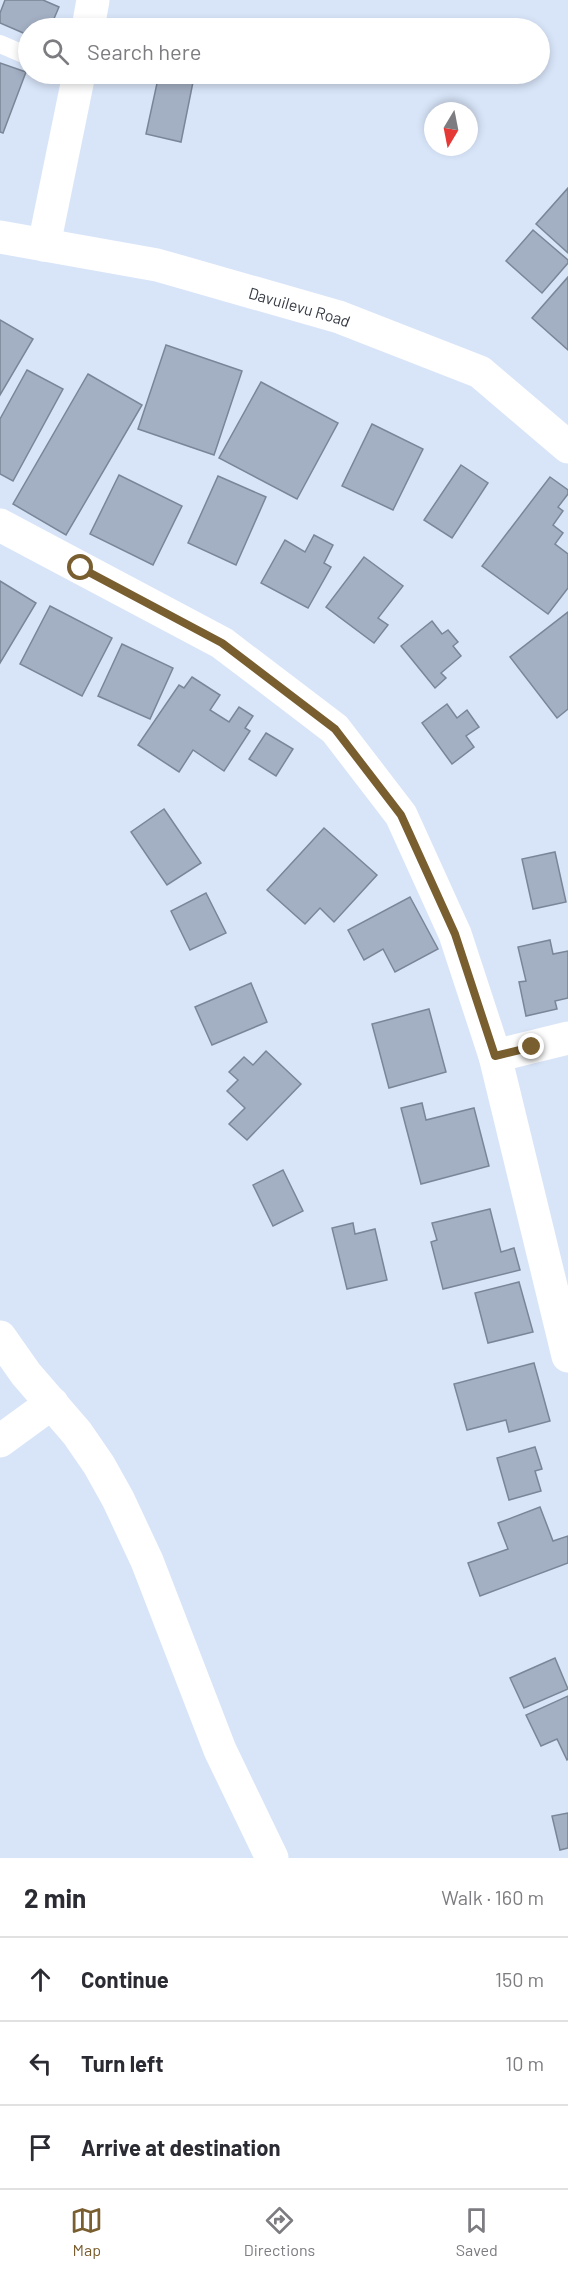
<!DOCTYPE html>
<meta charset="utf-8">
<style>
:root{--surface:#fff;--page:#f2f2f3;--text:#2b2b33;--muted:#7c7c81;--line:#e1e1e2;--accent:#795e30}
body{margin:0;font-family:Barlow,sans-serif;background:var(--page);color:var(--text)}
.compass{position:absolute;left:424px;top:102px;width:54px;height:54px;border-radius:50%;background:var(--surface);box-shadow:0 3px 9px #0003;rotate:190deg}
.stop{position:absolute;width:18px;height:18px;margin:-14px;border:4px solid #795e30;border-radius:50%;background:#fff}
.stop.end{background:#795e30;border-color:#fff;box-shadow:0 2px 6px #0008}
.list{margin:0;padding:0;list-style:none}
h2{display:flex;justify-content:space-between;align-items:center;height:78px;margin:0;padding:0 24px;font-size:26px}
h2 small{font-size:20px;font-weight:400;color:var(--muted)}
.list li{display:grid;grid-template-columns:39px 1fr auto;gap:18px;align-items:center;box-sizing:border-box;height:84px;padding:0 24px;border-top:2px solid var(--line)}
.list b{display:block;font-size:22px;white-space:nowrap}
.list em{font-size:20px;font-style:normal;color:var(--muted)}
.icon{flex:none;width:33px;height:33px;fill:none;stroke:currentColor;stroke-width:2;stroke-linecap:round;stroke-linejoin:round}
.map{position:relative;flex:none;width:568px;height:1858px;overflow:hidden}
.search{position:absolute;background:var(--surface);box-shadow:0 3px 9px #0003;left:18px;right:18px;top:18px;height:66px;display:flex;align-items:center;gap:15px;box-sizing:border-box;padding:0 21px;border-radius:33px;color:var(--muted);font-size:22px}
.sheet{height:330px;background:var(--surface)}
nav{display:flex;justify-content:space-around;align-items:center;box-sizing:border-box;height:84px;border-top:2px solid var(--line);background:var(--surface);font-size:16px;color:var(--muted)}
nav a{display:grid;justify-items:center;gap:3px}
nav .on{color:var(--accent)}
.map>svg:first-child{display:block}
.building{fill:#a3afc3;stroke:#7a8698;stroke-width:1.5}
.lines{fill:none;stroke-linecap:round;stroke-linejoin:round}
.lane{stroke:#fff;stroke-width:18}
.street{stroke:#fff;stroke-width:33}
.secondary{stroke:#fff;stroke-width:33}
.route{stroke:#795e30;stroke-width:8}
.labels{text-anchor:middle;dominant-baseline:central;stroke-width:4.5;stroke-linejoin:round;paint-order:stroke}
.street-label{font-size:16px;fill:#363b43;stroke:#fff}
</style>
<div class="map">
<svg width="568" height="1858" viewBox="0 0 568 1858">
<rect width="100%" height="100%" fill="#d8e5f9"/>
<g class="building">
<polygon points="5,0 43,0 59,7 50,28 28,28 28,35 0,23 0,13"/>
<polygon points="0,63 26,72 3,133 0,132"/>
<polygon points="159,74 176,74 194,77 181,142 146,134"/>
<polygon points="568,188 568,253 536,224"/>
<polygon points="533,230 568,260 568,263 542,293 506,261"/>
<polygon points="568,277 568,350 532,318"/>
<polygon points="0,320 33,339 0,395"/>
<polygon points="166,345 242,371 214,455 138,429"/>
<polygon points="27,370 63,389 13,481 0,474 0,419"/>
<polygon points="88,374 142,405 66,535 13,504"/>
<polygon points="261,382 338,423 297,499 219,458"/>
<polygon points="372,424 423,449 393,510 342,486"/>
<polygon points="461,465 488,483 452,538 424,520"/>
<polygon points="119,475 182,506 153,565 90,534"/>
<polygon points="218,476 266,497 236,565 188,543"/>
<polygon points="550,477 568,490 568,494 558,507 563,511 553,525 563,533 555,544 568,554 568,588 548,614 482,566"/>
<polygon points="314,535 333,545 324,563 331,567 308,608 261,583 285,540 305,552"/>
<polygon points="364,557 403,586 378,618 388,625 374,643 326,607"/>
<polygon points="0,581 36,603 0,663"/>
<polygon points="50,606 112,638 82,696 20,664"/>
<polygon points="568,612 568,709 557,718 510,657"/>
<polygon points="432,621 442,634 448,630 458,642 453,646 461,656 441,673 446,678 435,688 401,646"/>
<polygon points="122,644 173,668 150,719 98,696"/>
<polygon points="192,677 220,695 210,710 229,722 239,707 253,716 245,728 250,731 224,771 193,750 179,772 138,745 179,685 184,688"/>
<polygon points="447,704 457,718 467,710 479,727 466,736 474,747 452,764 422,723"/>
<polygon points="266,733 293,749 276,776 249,759"/>
<polygon points="164,809 201,863 167,885 131,832"/>
<polygon points="324,828 377,875 334,922 320,908 305,924 267,890"/>
<polygon points="555,852 566,902 533,909 522,859"/>
<polygon points="206,893 226,933 190,950 171,911"/>
<polygon points="410,897 438,949 395,972 383,949 364,960 348,930"/>
<polygon points="550,940 553,954 568,951 568,998 555,1001 557,1009 526,1016 519,982 526,981 518,947"/>
<polygon points="251,983 267,1022 212,1045 195,1007"/>
<polygon points="429,1009 446,1072 389,1088 372,1024"/>
<polygon points="266,1051 301,1084 247,1140 229,1124 245,1108 227,1091 238,1080 229,1072 244,1057 253,1065"/>
<polygon points="422,1103 426,1120 474,1108 489,1166 421,1184 401,1108"/>
<polygon points="283,1170 303,1211 273,1226 253,1185"/>
<polygon points="490,1209 501,1252 514,1248 520,1270 443,1289 431,1242 437,1240 432,1223"/>
<polygon points="353,1223 355,1234 375,1229 387,1280 347,1289 332,1228"/>
<polygon points="519,1282 533,1332 488,1343 475,1293"/>
<polygon points="534,1363 550,1421 509,1432 506,1420 467,1430 454,1384"/>
<polygon points="535,1447 542,1469 535,1471 541,1491 509,1500 497,1458"/>
<polygon points="540,1507 553,1541 568,1536 568,1563 480,1596 468,1563 508,1549 498,1523"/>
<polygon points="555,1658 568,1689 524,1708 510,1678"/>
<polygon points="568,1696 568,1759 567,1760 557,1739 541,1746 526,1715"/>
<polygon points="568,1813 568,1848 560,1850 552,1816"/>
</g>
<g class="lines">
<polyline class="lane" points="0,44 28,56"/>
<g class="street">
<polyline points="88,28 93,0"/>
<polyline points="44,245 79,74"/>
<polyline points="0,525 222,643 335,729 401,815 455,934 495,1056 568,1356"/>
<polyline points="495,1056 568,1038"/>
<polyline points="0,1337 26,1374 77,1433 99,1465 118,1499 147,1561 220,1750 272,1858"/>
<polyline points="0,1441 52,1403"/>
</g>
<path class="secondary" id="s1" d="M0 237 157 265 339 317 480 372 568 447"/>
</g>
<g class="lines">
<polyline class="route" points="81,568 222,643 335,729 401,815 455,934 495,1056 532,1047"/>
</g>
<g class="labels">
<g class="street-label">
<text stroke="none"><textPath href="#s1" startOffset="308">Davuilevu Road</textPath></text>
</g>
</g>
</svg>
<svg class="compass" viewBox="-18 -18 36 36"><path d="M0-13l5 13h-10z" fill="#e53935"/><path d="M0 13l5-13h-10z" fill="#7c7c81"/></svg>
<div class="stop" style="left:81px;top:568px"></div>
<div class="stop end" style="left:532px;top:1047px"></div>
<div class="search"><svg class="icon" aria-label="search" viewBox="0 0 24 24"><circle cx="10" cy="10" r="6"/><path d="M15 15l6 6"/></svg>Search here</div>
</div>
<section class="sheet">
<h2>2 min<small>Walk · 160 m</small></h2>
<ul class="list">
<li><svg class="icon" aria-label="ahead" viewBox="0 0 24 24"><path d="M12 20V5M6 11l6-6 6 6"/></svg><div><b>Continue</b></div><em>150 m</em></li>
<li><svg class="icon" aria-label="left" viewBox="0 0 24 24"><path d="M17 20v-9H6M10 6l-5 5 5 5"/></svg><div><b>Turn left</b></div><em>10 m</em></li>
<li><svg class="icon" aria-label="arrive" viewBox="0 0 24 24"><path d="M6 21V4h12l-3 4 3 4H6"/></svg><div><b>Arrive at destination</b></div></li>
</ul>
</section>
<nav>
<a class="on"><svg class="icon" aria-label="map" viewBox="0 0 24 24"><path d="M3 6l6-2 6 2 6-2v14l-6 2-6-2-6 2zM9 4v14M15 6v14"/></svg>Map</a>
<a><svg class="icon" aria-label="directions" viewBox="0 0 24 24"><path d="M12 3l9 9-9 9-9-9zM9 14v-3h6M13 9l2 2-2 2"/></svg>Directions</a>
<a><svg class="icon" aria-label="saved" viewBox="0 0 24 24"><path d="M7 4h10v16l-5-4-5 4z"/></svg>Saved</a>
</nav>
